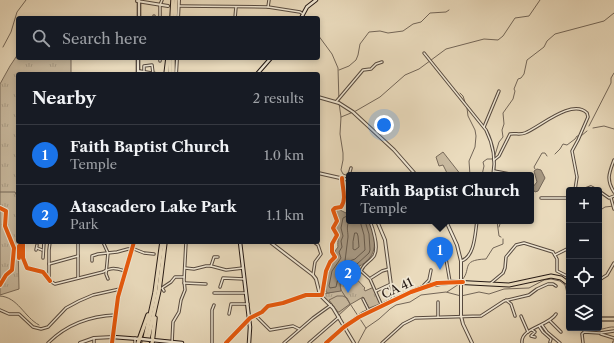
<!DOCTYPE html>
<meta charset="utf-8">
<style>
:root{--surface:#171b24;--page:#20242c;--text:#f1f3f6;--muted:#9ea1a6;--line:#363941;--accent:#1a73e8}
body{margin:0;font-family:"Libre Caslon Text",serif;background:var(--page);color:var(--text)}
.controls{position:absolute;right:12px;bottom:12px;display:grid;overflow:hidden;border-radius:4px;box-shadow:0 2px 6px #0003}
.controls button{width:36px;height:36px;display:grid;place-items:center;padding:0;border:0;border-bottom:1px solid var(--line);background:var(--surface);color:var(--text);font:20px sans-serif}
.you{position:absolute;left:384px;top:125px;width:14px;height:14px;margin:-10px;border:3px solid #fff;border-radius:50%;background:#1a73e8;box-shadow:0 0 0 6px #1a73e833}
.badge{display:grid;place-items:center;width:26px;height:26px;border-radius:50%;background:var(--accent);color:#fff;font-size:13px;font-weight:700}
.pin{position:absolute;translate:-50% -33px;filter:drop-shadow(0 1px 2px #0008)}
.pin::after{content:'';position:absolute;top:21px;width:14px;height:12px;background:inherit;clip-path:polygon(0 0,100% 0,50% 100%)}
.popup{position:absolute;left:346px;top:172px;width:188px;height:52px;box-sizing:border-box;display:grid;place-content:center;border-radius:4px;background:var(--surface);filter:drop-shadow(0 1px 3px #0005);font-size:13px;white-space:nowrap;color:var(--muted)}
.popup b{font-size:15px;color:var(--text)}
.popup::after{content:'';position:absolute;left:50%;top:100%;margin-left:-8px;border:8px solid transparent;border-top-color:var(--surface)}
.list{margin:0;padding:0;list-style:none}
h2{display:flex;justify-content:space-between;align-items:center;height:52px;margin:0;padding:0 16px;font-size:17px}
h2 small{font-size:13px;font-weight:400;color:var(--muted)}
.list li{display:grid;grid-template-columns:26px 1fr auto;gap:12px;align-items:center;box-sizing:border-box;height:60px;padding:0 16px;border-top:1px solid var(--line)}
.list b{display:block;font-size:15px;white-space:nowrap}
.list p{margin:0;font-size:13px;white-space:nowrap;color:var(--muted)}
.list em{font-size:13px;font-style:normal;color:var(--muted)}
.icon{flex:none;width:22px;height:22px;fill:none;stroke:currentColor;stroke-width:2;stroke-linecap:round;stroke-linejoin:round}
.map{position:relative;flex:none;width:614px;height:343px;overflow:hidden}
.search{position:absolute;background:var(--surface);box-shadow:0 2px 6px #0003;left:16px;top:16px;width:304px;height:44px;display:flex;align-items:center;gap:10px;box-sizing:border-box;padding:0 14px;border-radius:4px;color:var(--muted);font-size:15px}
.panel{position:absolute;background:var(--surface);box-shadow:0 2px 6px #0003;left:16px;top:72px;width:304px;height:172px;border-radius:4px}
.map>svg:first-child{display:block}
.grass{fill:url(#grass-tufts);stroke:#786a5a}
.pitch{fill:#c9baa0;stroke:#786a5a}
.water{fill:#a79984;stroke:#736658}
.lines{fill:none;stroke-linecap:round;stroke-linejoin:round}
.shore{stroke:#665a4c;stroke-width:1}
.stream{stroke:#736658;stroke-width:1}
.minor-casing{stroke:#574a3f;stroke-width:3.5}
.tertiary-casing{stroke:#574a3f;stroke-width:4}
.secondary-casing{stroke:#261a15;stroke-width:4.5}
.primary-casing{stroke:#261a15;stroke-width:5}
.motorway-casing{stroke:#261a15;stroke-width:5.5}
.minor{stroke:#f1e8d4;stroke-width:1.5}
.tertiary{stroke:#f1e8d4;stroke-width:2}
.secondary{stroke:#f1e8d4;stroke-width:2.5}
.primary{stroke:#eadbbd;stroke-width:3}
.motorway{stroke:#eadbbd;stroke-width:3.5}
.secondary-bridge-casing{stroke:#261a15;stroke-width:4.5;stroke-linecap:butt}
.secondary-bridge{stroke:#f1e8d4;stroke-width:2.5}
.cycleway-casing{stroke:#f1e8d4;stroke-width:6}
.cycleway{stroke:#e8590c;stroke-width:4}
.labels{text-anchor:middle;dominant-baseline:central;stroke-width:3.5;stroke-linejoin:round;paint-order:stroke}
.street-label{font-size:12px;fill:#261a15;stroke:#f1e8d4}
</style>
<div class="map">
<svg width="614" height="343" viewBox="0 0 614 343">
<defs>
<pattern id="grass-tufts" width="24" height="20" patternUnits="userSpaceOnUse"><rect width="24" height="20" fill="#c9baa0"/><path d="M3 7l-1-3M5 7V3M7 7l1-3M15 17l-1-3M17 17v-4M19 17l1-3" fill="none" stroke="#ac9f89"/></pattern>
</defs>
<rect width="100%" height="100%" fill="#eadbbd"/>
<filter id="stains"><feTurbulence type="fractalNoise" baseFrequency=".005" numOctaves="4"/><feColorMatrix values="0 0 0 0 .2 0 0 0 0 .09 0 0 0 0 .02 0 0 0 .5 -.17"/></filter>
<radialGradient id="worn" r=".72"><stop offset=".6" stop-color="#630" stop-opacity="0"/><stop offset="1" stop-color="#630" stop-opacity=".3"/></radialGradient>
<g class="grass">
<polygon points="18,54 18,58 71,58 71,74 18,74 18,242 19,289 0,295 0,84 10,66"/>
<polygon points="350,272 365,288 364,289 365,291 374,287 380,304 369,308 363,297 351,304 339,315 339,317 331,305 320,295 341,290 340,284 343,276"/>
</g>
<g class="pitch">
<polygon points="443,152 461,175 448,175 443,165 439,166 436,157"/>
<polygon points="337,296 343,296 347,298 350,304 339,312 338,312 329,300"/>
</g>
<g class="water">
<polygon points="537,169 541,170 545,178 538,191 535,192 532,188 537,182 534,171"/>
<path d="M348 186H349V221H368C370 225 373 229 373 233 380 261 360 265 342 276L340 284 341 291 328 293 326 292C323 279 329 267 337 257L335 251 338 247C337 241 340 234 336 230 337 221 341 222 336 212L338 209 346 213C351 205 347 204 346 197 345 194 347 189 348 186Z"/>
</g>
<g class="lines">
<g class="shore">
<polyline points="349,215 343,218 341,228 343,236 341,241 342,247 339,252 341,258 332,271 329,286 330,288 336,287 339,274 344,270 357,264 369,253 370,250 369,234 365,221"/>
<path d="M349 221C346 227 348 231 348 237 347 245 346 253 345 261L347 262 355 259 365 250 364 235 360 221"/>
<polygon points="355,233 357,233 358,236 359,247 355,250 353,249 353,242"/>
</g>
<g class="stream">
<polyline points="318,35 332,54 338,68 339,103 341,117 340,134 343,153 343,160 341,170 343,174 349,176"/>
<polyline points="3,47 11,32 17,12 26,0"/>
<polyline points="339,70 349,66 356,60 358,55 360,44 369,32 380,31 388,33 403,31 413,24 421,22 430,13 446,12 449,10"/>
<polyline points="460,93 463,96 466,105"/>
<polyline points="467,108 468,116 475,130 476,136 475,147 469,161 470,175"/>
<polyline points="354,112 380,97 405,75 419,69 446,49 484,39 498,40 503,36 515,18 529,16 540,0"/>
<polyline points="341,117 351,113"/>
<polyline points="589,126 611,83 611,78 614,73"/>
<polyline points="593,128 604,126 614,129"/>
<polyline points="555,154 560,149 563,144 567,145 575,139 577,136 581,136 587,131"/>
<polyline points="535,169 534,167 542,153 545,153 547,156"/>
<polyline points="482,175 484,166 483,162 487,159 492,159 495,155 499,142 503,137 502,130 504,124 503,113 513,99 515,91 514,89 518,79 521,78 524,74 527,60 544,47 547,41 555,34 604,21 614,13"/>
<polyline points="0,192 15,192 18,198"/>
<polyline points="531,201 532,199 532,190"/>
<polyline points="599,211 605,207 614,206"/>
<polyline points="497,221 499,236 501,237"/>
<polyline points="499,227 501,221"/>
<path d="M461 281C473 270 459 260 486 259L493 248 503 244V239"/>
<polyline points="341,290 366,328"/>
<polyline points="447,292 459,284"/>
<path d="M0 296C18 297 24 317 39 325"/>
<path d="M594 328C601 332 607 326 614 327"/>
<polyline points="358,343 366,328 379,319 390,309 396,305 410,302 421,295 446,292 461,296 479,292 489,294 504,289 529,288 544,280 551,279 560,281 565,285 569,301"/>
</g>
<defs>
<g id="minor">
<polyline points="179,6 268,7 300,12 303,14"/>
<polyline points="268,7 269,0"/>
<polyline points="154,18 154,16"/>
<polyline points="160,18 160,5 162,0"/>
<polyline points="235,18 236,7"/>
<path d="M424 53 486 130C493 144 496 159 493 175"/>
<polyline points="160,61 160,58"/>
<polyline points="144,72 144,66 152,65 153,73"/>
<polyline points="336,102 363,70 371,69 376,64 382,62"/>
<polyline points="484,127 499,91"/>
<path d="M494 160 499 156 510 134C515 133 520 135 525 133 540 127 572 98 587 113L588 117 578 140 572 151 577 177 575 190"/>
<path d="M614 160C609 173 606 180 614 192"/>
<polyline points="494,171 516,175"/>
<polyline points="349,175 351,168"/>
<polyline points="318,179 318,173"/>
<polyline points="583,190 591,187 597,190"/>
<polyline points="599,191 609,198 614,196"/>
<polyline points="541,198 569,198"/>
<polyline points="611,198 614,209"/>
<path d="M370 221C373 229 379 248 374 256 370 262 364 263 361 271L370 279 381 304"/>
<path d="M50 242 49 250V277L50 281 55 284 103 272C112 267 115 268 125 271"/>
<polyline points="78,242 78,278"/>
<polyline points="103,242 108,253 106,274 108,279"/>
<polyline points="37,248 42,250"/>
<polyline points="36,250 37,245"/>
<polyline points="445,253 450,282"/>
<polyline points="555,255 569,248"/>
<polyline points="43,258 44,242"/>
<polyline points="92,261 92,256 98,254 117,252 128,249 134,249 144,253 154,254"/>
<path d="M461 261C475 257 475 233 477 221"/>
<polyline points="49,264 78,256"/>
<polyline points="211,266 214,257 218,257"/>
<polyline points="185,268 194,269 206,266 211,266 226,270 243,268"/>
<polyline points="313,275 315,262 321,254 318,245 314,242"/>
<polyline points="371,278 382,271 389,269"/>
<polyline points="599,280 607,275 614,263"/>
<polyline points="184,283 206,284"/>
<polyline points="491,283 503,273 505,268 506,257 516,245 524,243 553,252 557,259 557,271 567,276 569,279"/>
<polyline points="424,286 424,285 429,280 431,270"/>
<polyline points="220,287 223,278 244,279"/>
<polyline points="164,291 162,288 171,282 175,277 184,277"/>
<polyline points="376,291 391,284"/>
<polyline points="214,293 246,293"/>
<polyline points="363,299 369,311"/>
<polyline points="506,300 511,304 515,316"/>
<polyline points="0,310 9,314 19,314 33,327 41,329 48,327 66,308 79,301 93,295 120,289"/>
<polyline points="229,314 231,304 248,304"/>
<polyline points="255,315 270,330 293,326 299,329"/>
<polyline points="521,316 528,332"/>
<polyline points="438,317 438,302"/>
<polyline points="550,321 561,332"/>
<polyline points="542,325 547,332 560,343"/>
<polyline points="539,326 543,332 551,339 550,342"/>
<polyline points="532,330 535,332 531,336 535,337"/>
<polyline points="601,334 614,338"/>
<polyline points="94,338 94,343"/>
<path d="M48 343C67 324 89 316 116 315"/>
<polyline points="135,343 135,338"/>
<polyline points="172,343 173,322 179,312 181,300 185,290 184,280 186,242"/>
<polyline points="212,343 212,310 214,305"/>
<path d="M226 343 250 318 262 312 268 306 283 303 306 295H322L326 271 330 262 335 257 332 252V244L337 235 333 228 337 221 333 210 335 208 341 207C347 199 342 187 342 178"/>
<polyline points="284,343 313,318 331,305"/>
<polyline points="309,343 339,317"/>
<polyline points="382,343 403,324 415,318 481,316 504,301 529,295 537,289 548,284 553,284 556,286"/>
<path d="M522 343C520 328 549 326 556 314"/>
<polyline points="583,343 582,334 584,332 600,333 614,331"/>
<polyline points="614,343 614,342"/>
</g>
<g id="tertiary">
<polyline points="137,1 168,6"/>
<polyline points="178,18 179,0"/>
<polyline points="138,71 156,74"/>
<polyline points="176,74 177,58"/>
<polyline points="318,97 339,103 353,112 394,150 416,175"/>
<polyline points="318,173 349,180"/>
<polyline points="377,221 385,240 393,300"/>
<polyline points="446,221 457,245 461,261 461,316 463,324 472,343"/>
<polyline points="270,242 313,275 316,279 320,295 333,308 354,343"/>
<polyline points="80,343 94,338 113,337"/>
</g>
<g id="secondary">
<polyline points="139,18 139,0"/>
<polyline points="301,18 307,7 316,0"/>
<polyline points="138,74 138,58"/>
<polyline points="257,74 271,58"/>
<polyline points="240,242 250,327 249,343"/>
<polyline points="113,337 140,339"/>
<polyline points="152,340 182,343"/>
<polyline points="112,343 118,297 134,242"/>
</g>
<g id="primary">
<polyline points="599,319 614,319"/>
<polyline points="326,343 344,327 363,314 411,292 429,285 452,282 509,285 551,276 561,278 569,284"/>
</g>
<g id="motorway">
<polyline points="172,18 173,0"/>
<polyline points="175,18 176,0"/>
<polyline points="166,74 168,58"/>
<polyline points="170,74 170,61"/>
<polyline points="173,74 173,58"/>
<polyline points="138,343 148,315"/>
<polyline points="144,343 155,293 162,242"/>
<polyline points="147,343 159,290 165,242"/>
<polyline points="152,343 155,318"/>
</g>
</defs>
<use href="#minor" class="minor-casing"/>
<use href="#tertiary" class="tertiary-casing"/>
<use href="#secondary" class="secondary-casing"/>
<use href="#primary" class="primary-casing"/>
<use href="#motorway" class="motorway-casing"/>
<use href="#minor" class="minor"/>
<use href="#tertiary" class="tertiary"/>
<use href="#secondary" class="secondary"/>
<use href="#primary" class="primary"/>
<use href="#motorway" class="motorway"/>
<defs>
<polyline id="secondary-bridge" points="142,339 151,340"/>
</defs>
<use href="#secondary-bridge" class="secondary-bridge-casing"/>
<use href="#secondary-bridge" class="secondary-bridge"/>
<defs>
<g id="cycleway">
<polyline points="0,208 6,211 5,226 14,248 12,270 6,275 0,285"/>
<polyline points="19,258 19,246 23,243 23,258 27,268 43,272 50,281"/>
<polyline points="112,343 118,297 134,242"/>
<path d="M226 343 250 318 262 312 268 306 283 303 306 295H322L326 271 330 262 335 257 332 252V244L337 235 333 228 337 221 333 210 335 208 341 207C347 199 342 187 342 178"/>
<polyline points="326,343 344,327 359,317 411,292 437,283 463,282"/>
</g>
</defs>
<use href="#cycleway" class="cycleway-casing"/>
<use href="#cycleway" class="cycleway"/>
</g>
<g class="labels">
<g class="street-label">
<text transform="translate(397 288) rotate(-25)">CA 41</text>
</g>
</g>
<rect width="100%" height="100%" filter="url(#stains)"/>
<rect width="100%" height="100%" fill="url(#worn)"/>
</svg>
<div class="controls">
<button>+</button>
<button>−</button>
<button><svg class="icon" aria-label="locate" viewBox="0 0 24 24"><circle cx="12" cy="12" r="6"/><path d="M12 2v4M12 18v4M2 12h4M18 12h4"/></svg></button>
<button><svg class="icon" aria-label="layers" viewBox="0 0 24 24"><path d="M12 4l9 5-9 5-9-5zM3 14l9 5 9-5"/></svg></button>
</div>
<div class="you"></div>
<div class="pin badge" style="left:440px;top:270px">1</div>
<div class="popup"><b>Faith Baptist Church</b>Temple</div>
<div class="pin badge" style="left:348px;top:293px">2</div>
<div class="search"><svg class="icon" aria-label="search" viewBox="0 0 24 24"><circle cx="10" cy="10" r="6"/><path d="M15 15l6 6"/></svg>Search here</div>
<section class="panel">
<h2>Nearby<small>2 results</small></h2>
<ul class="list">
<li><span class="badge">1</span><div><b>Faith Baptist Church</b><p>Temple</p></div><em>1.0 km</em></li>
<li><span class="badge">2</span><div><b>Atascadero Lake Park</b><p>Park</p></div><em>1.1 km</em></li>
</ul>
</section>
</div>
